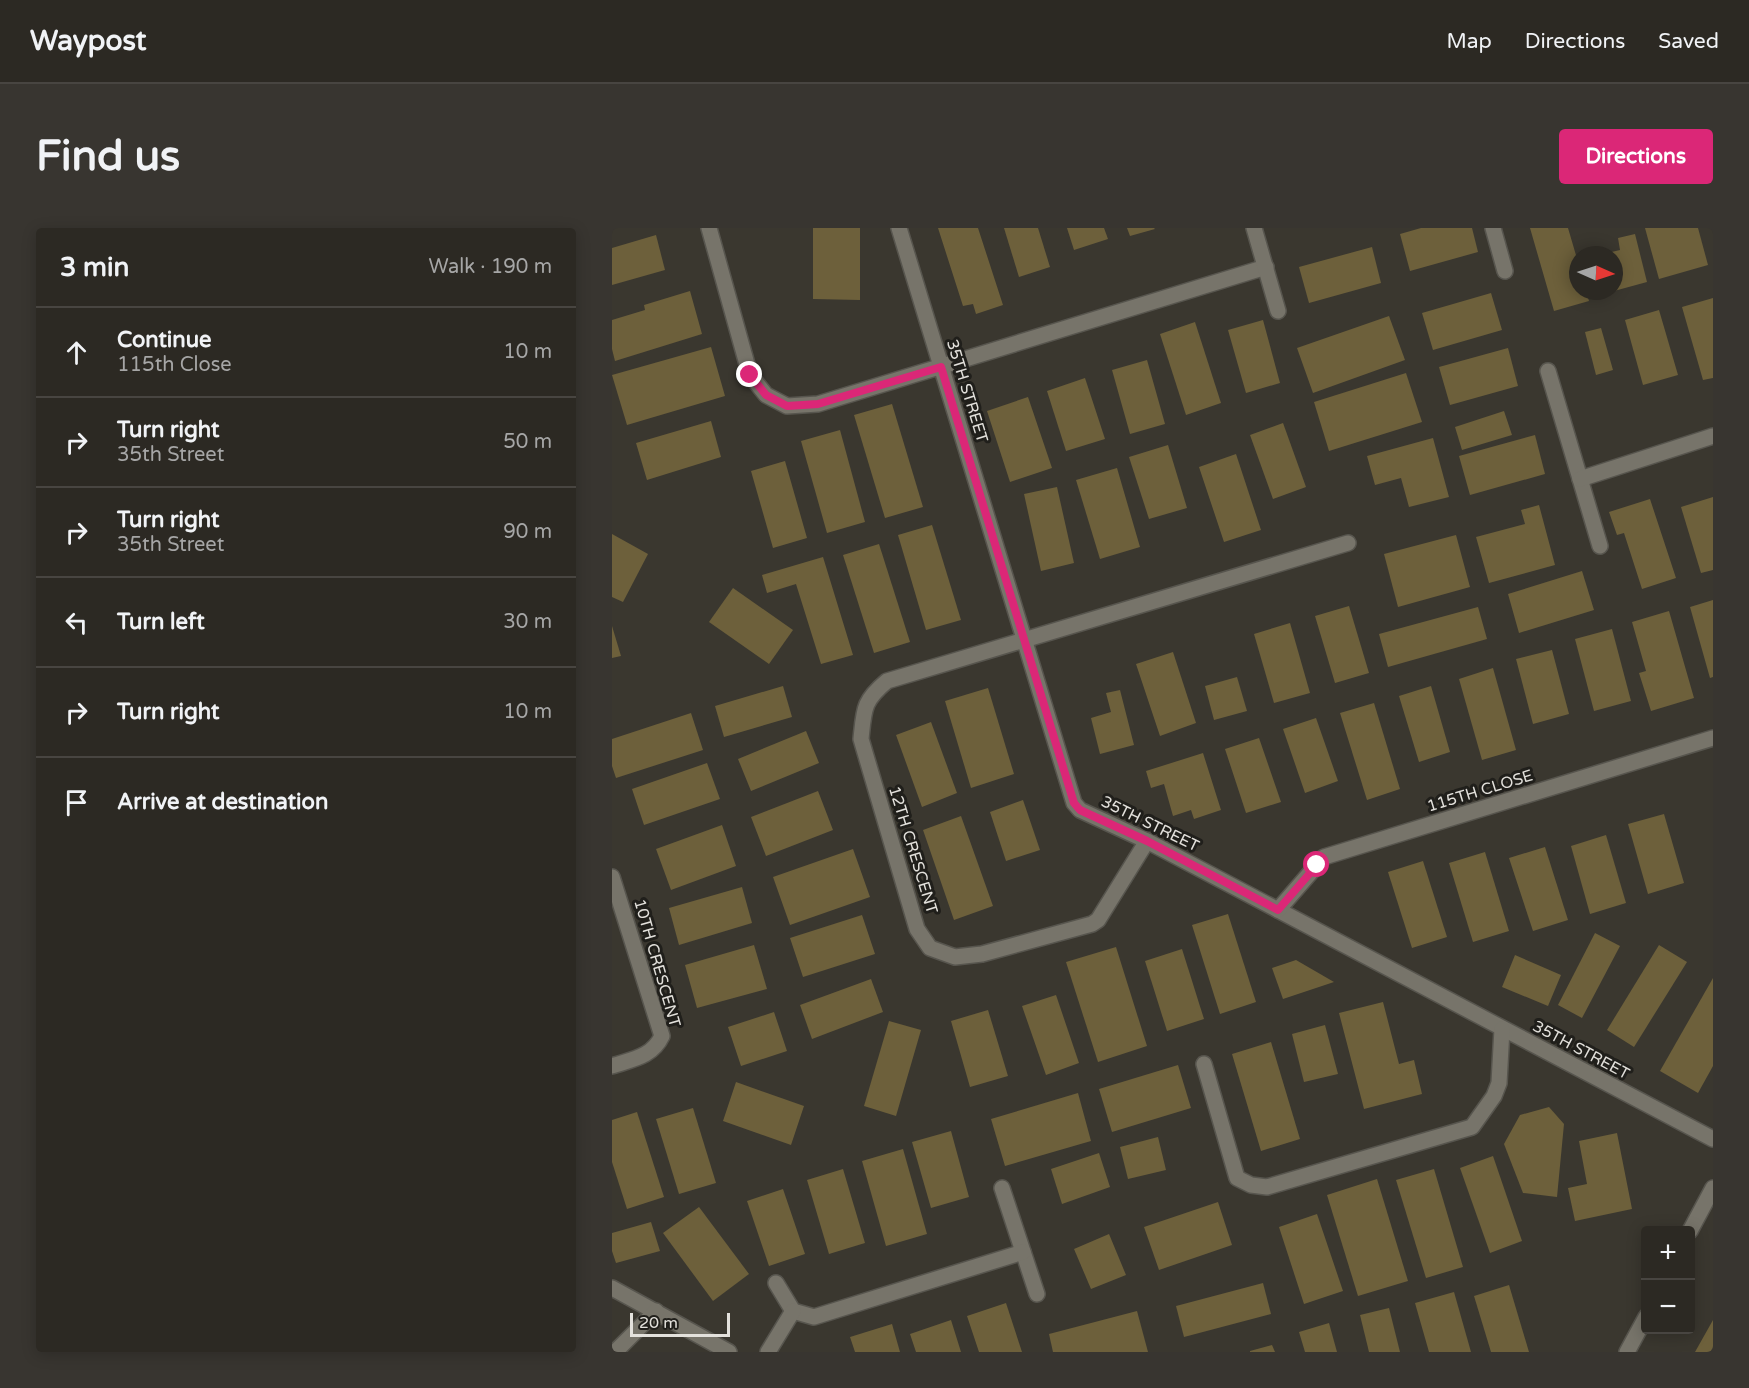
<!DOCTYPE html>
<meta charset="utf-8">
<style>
:root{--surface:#2c2923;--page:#383530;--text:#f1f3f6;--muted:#a6a6a6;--line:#484541;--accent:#db2777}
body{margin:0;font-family:"Varela Round",sans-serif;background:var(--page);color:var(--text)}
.controls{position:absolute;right:18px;bottom:18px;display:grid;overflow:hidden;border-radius:6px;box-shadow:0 3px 15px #0003}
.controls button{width:54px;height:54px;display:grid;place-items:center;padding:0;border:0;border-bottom:2px solid var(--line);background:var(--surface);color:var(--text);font:30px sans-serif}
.compass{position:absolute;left:957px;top:18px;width:54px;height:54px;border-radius:50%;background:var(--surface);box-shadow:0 3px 15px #0003;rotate:93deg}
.scale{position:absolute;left:18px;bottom:15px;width:100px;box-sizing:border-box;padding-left:6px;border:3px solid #e3e1dc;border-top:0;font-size:16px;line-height:21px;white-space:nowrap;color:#e3e1dc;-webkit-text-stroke:4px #201f1b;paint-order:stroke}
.stop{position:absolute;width:18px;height:18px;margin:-14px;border:4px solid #db2777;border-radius:50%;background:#fff}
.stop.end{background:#db2777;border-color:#fff;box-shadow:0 2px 6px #0008}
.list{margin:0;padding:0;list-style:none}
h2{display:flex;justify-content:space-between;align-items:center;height:78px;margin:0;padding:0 24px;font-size:26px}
h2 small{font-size:20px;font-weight:400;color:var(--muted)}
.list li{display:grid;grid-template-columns:39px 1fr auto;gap:18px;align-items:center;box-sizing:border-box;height:90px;padding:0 24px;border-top:2px solid var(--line)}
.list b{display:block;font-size:22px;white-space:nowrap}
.list p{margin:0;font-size:20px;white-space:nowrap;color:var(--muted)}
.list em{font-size:20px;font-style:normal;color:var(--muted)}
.icon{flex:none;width:33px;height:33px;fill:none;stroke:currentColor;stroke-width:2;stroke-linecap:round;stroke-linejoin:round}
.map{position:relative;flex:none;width:1101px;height:1124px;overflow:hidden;border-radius:6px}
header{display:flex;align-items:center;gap:36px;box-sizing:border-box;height:84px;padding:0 30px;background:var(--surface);border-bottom:2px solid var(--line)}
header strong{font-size:28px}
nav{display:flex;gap:33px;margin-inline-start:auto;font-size:21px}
.intro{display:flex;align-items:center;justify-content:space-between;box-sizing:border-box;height:144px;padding:0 36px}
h1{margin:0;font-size:42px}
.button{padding:15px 27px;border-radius:6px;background:var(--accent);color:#fff;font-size:21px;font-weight:700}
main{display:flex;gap:36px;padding:0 36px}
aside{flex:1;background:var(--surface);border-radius:6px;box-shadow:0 3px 15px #0003}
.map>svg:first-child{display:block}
.building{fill:#6d603b}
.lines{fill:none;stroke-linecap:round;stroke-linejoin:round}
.minor-casing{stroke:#57554e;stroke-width:18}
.minor{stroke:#77746a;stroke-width:15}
.route{stroke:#db2777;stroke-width:8}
.labels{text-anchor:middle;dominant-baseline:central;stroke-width:6;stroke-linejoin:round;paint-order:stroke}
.street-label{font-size:16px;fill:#e3e1dc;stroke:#201f1b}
</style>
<header>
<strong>Waypost</strong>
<nav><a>Map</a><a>Directions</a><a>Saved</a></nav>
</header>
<div class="intro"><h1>Find us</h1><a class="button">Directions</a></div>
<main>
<aside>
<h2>3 min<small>Walk · 190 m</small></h2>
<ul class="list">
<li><svg class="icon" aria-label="ahead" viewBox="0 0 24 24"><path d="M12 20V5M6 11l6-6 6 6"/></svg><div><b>Continue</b><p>115th Close</p></div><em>10 m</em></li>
<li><svg class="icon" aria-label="right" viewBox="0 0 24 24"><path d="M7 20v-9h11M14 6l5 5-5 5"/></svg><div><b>Turn right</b><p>35th Street</p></div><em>50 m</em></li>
<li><svg class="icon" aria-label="right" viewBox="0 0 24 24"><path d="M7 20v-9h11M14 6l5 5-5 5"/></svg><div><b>Turn right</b><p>35th Street</p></div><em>90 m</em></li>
<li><svg class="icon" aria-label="left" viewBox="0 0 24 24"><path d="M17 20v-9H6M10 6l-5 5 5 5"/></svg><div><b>Turn left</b></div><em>30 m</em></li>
<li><svg class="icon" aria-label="right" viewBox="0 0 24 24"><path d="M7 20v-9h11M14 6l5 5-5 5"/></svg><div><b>Turn right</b></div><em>10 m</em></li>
<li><svg class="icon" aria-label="arrive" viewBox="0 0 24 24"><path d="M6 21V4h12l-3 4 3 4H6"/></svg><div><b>Arrive at destination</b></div></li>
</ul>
</aside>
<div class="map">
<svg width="1101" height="1124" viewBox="0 0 1101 1124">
<rect width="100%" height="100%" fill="#3a372f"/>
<g class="building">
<polygon points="201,0 248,0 248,72 201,71"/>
<polygon points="326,0 366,0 391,77 364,86 361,76 351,78"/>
<polygon points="392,0 426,0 438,39 407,49"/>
<polygon points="455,0 492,0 496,11 462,22"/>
<polygon points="515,0 542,0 543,1 518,8"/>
<polygon points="809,0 860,0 866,24 798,43 788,6"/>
<polygon points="918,0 956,0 966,34 966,63 974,63 977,73 942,83"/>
<polygon points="1033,0 1086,0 1096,37 1047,51"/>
<polygon points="1023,6 1035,54 1002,63 1002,27 991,26 1008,22 1006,10"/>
<polygon points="44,7 53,42 0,57 0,20"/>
<polygon points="760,19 769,55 697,75 687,39"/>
<polygon points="78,63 90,106 3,133 0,121 0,92 33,82 32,77"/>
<polygon points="879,65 890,102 821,122 810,85"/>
<polygon points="1101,70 1101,150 1091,152 1070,79"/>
<polygon points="1047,82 1066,147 1031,157 1013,92"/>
<polygon points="777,88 793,132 701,165 685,120"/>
<polygon points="651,92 668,155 634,165 616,102"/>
<polygon points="583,94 609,175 574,187 548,106"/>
<polygon points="989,100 1001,142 984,147 973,104"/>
<polygon points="99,119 113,168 15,197 0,147"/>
<polygon points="896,120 906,158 838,177 827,139"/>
<polygon points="535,132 553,196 518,206 500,142"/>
<polygon points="794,145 810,194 717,223 702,174"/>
<polygon points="473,150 493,211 454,223 435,163"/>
<polygon points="416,169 440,240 398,254 375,183"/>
<polygon points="280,176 311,279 273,290 242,187"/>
<polygon points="892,183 900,207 850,222 843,199"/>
<polygon points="99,193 109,229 35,252 24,215"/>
<polygon points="671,195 694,259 661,271 638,207"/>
<polygon points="228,202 253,294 215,305 189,213"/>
<polygon points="923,207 933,246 858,267 847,228"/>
<polygon points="821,210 837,269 797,279 789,250 763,257 755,228"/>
<polygon points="556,217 575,280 537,291 517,229"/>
<polygon points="624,226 649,302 612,314 587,239"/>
<polygon points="173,233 195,310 161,320 139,243"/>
<polygon points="505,240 528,319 488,331 464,252"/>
<polygon points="445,259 462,335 429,343 412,266"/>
<polygon points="1101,269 1101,342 1089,345 1069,279"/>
<polygon points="1038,271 1064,350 1030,361 1012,305 1005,307 997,284"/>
<polygon points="927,277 943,337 877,355 864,309 913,296 909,282"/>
<polygon points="320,297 349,392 314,402 286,307"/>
<polygon points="0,306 36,326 11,374 0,369"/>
<polygon points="844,307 858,359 786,379 772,326"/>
<polygon points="267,316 298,414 262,425 231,327"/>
<polygon points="211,329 241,427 209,436 184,356 155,365 150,347"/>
<polygon points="970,343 982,382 907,405 896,366"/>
<polygon points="121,360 181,402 157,436 97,394"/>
<polygon points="1101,372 1101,449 1098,450 1078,379"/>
<polygon points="737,378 757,445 723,455 703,388"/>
<polygon points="866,379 875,411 776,439 767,406"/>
<polygon points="1057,383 1082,470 1039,483 1027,445 1034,443 1020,394"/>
<polygon points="678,395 698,465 662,475 642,406"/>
<polygon points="0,398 9,428 0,430"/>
<polygon points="1000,401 1019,473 982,483 963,411"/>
<polygon points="940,422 957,486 921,496 904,431"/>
<polygon points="561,424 584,495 548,508 524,436"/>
<polygon points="881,440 904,522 870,532 847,451"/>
<polygon points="625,449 635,483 602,492 593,458"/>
<polygon points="171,458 180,489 112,509 103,478"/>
<polygon points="819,458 838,524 807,534 787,468"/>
<polygon points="376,460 402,546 359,560 333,473"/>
<polygon points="508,462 522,517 488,526 479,490 499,484 494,465"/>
<polygon points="762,475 788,561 755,572 728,485"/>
<polygon points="79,485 91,522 4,550 0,538 0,511"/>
<polygon points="704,490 726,553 693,565 671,501"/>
<polygon points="319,494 345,565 310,579 284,507"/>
<polygon points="194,503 207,535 139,563 126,531"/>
<polygon points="647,510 669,574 634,585 613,521"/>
<polygon points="591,525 609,582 582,591 579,582 561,588 552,556 539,560 534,543"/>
<polygon points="95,535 108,571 32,597 20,561"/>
<polygon points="206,563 221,602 154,628 139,589"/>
<polygon points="411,572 428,622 394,633 378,584"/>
<polygon points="1052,586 1072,655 1036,666 1016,596"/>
<polygon points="349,588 381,678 342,692 311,602"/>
<polygon points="110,597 124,638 59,662 44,621"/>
<polygon points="994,607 1014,675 978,686 959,618"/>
<polygon points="933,619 956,692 921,703 897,630"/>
<polygon points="241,621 258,669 178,697 161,649"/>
<polygon points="873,624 897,703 861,714 837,635"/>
<polygon points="811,633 835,709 800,720 776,644"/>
<polygon points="130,659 140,695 67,717 57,680"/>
<polygon points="616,686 644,774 608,786 580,697"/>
<polygon points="250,687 263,726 191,749 178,710"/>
<polygon points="983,705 1008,718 970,790 946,777"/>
<polygon points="142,717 155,761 85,780 73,737"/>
<polygon points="1047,717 1075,734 1022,819 995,802"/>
<polygon points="504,719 535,818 486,834 454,734"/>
<polygon points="570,721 592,791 555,803 533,733"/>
<polygon points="903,727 949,747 936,778 890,759"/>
<polygon points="684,732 722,754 671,771 660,740"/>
<polygon points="1101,750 1101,838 1086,865 1048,843"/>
<polygon points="259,751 271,784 200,811 188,777"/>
<polygon points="444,767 467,835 434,847 410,778"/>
<polygon points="771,774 787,836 802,832 810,866 752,881 727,785"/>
<polygon points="376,782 396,848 358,859 339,793"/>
<polygon points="162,784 175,823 129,838 116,799"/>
<polygon points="277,793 309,802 284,888 252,878"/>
<polygon points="713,797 726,846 692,854 680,806"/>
<polygon points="659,814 688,911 649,923 620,826"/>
<polygon points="566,837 579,880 500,904 487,861"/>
<polygon points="124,854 192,878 179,917 111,893"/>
<polygon points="466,865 479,913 393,938 379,891"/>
<polygon points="937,879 952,896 945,969 911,965 892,916 908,887"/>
<polygon points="81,880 104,955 67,966 44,891"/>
<polygon points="25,884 52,969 15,981 0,934 0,892"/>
<polygon points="339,903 357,969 319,980 300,914"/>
<polygon points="1005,905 1020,981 963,993 956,960 975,956 967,913"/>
<polygon points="546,909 554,942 516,951 508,919"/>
<polygon points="291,921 315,1006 274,1018 250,933"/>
<polygon points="487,925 498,959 450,976 439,941"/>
<polygon points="881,928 910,1013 878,1025 848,940"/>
<polygon points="231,941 253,1015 217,1026 195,952"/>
<polygon points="822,941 851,1039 814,1050 784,952"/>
<polygon points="765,951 796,1053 746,1068 715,967"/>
<polygon points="171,961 193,1026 157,1038 135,973"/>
<polygon points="606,974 620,1017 547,1042 532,999"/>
<polygon points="87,979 137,1046 101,1073 51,1005"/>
<polygon points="705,986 731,1063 692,1076 667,999"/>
<polygon points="39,994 48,1023 4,1035 0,1023 0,1005"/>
<polygon points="497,1006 514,1047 479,1061 462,1021"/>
<polygon points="651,1055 659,1086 572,1109 564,1078"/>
<polygon points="897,1057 917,1124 879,1124 862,1068"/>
<polygon points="842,1064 859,1124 817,1124 803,1075"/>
<polygon points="394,1075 410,1124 367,1124 355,1088"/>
<polygon points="777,1080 788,1124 757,1124 748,1087"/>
<polygon points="525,1083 536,1124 441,1124 437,1106"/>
<polygon points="339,1092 349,1124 304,1124 298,1106"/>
<polygon points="1101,1092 1101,1124 1083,1124"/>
<polygon points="717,1095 725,1124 693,1124 687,1104"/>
<polygon points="280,1096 288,1124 243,1124 238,1109"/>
<polygon points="660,1117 663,1124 638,1124 638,1123"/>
</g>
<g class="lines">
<defs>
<g id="minor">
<polyline points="97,0 138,147 154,167 175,178 206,176 654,39"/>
<polyline points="287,0 462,575 468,582 535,613 1101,911"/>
<polyline points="642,0 666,83"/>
<polyline points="881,0 893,43"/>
<polyline points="936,143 988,318"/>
<polyline points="968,251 1101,208"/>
<path d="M535 613 486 692 480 696 370 726 343 729 318 720 305 701 249 511C252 481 251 473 275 453L736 315"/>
<path d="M0 649 50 808C40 829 21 831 0 838"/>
<polyline points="666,682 712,629 1101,510"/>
<polyline points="592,836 625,950 639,957 655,959 860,899 882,868 887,855 890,801"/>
<polyline points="390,960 425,1066"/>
<polyline points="1078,1003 1101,960"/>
<polyline points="164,1055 181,1083 202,1089 411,1024"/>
<polyline points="0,1060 117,1124"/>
<polyline points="3,1124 44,1083"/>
<polyline points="156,1124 181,1083"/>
<polyline points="1015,1124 1034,1089"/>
</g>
</defs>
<use href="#minor" class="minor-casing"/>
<use href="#minor" class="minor"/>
</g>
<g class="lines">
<polyline class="route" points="138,147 154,167 175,178 206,176 329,139 462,575 468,582 535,613 666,682 705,637"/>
</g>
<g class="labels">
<g class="street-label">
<text transform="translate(355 163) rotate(73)">35TH STREET</text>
<text transform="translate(868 563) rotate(-17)">115TH CLOSE</text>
<text transform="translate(538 596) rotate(26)">35TH STREET</text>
<text transform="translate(301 622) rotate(73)">12TH CRESCENT</text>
<text transform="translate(45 735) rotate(74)">10TH CRESCENT</text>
<text transform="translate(969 822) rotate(28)">35TH STREET</text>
</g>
</g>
</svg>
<div class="controls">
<button>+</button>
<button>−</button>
</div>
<svg class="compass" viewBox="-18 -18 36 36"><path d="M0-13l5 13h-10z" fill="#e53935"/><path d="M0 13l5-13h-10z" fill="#a6a6a6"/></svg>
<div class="scale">20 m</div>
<div class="stop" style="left:705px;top:637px"></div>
<div class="stop end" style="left:138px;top:147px"></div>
</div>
</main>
